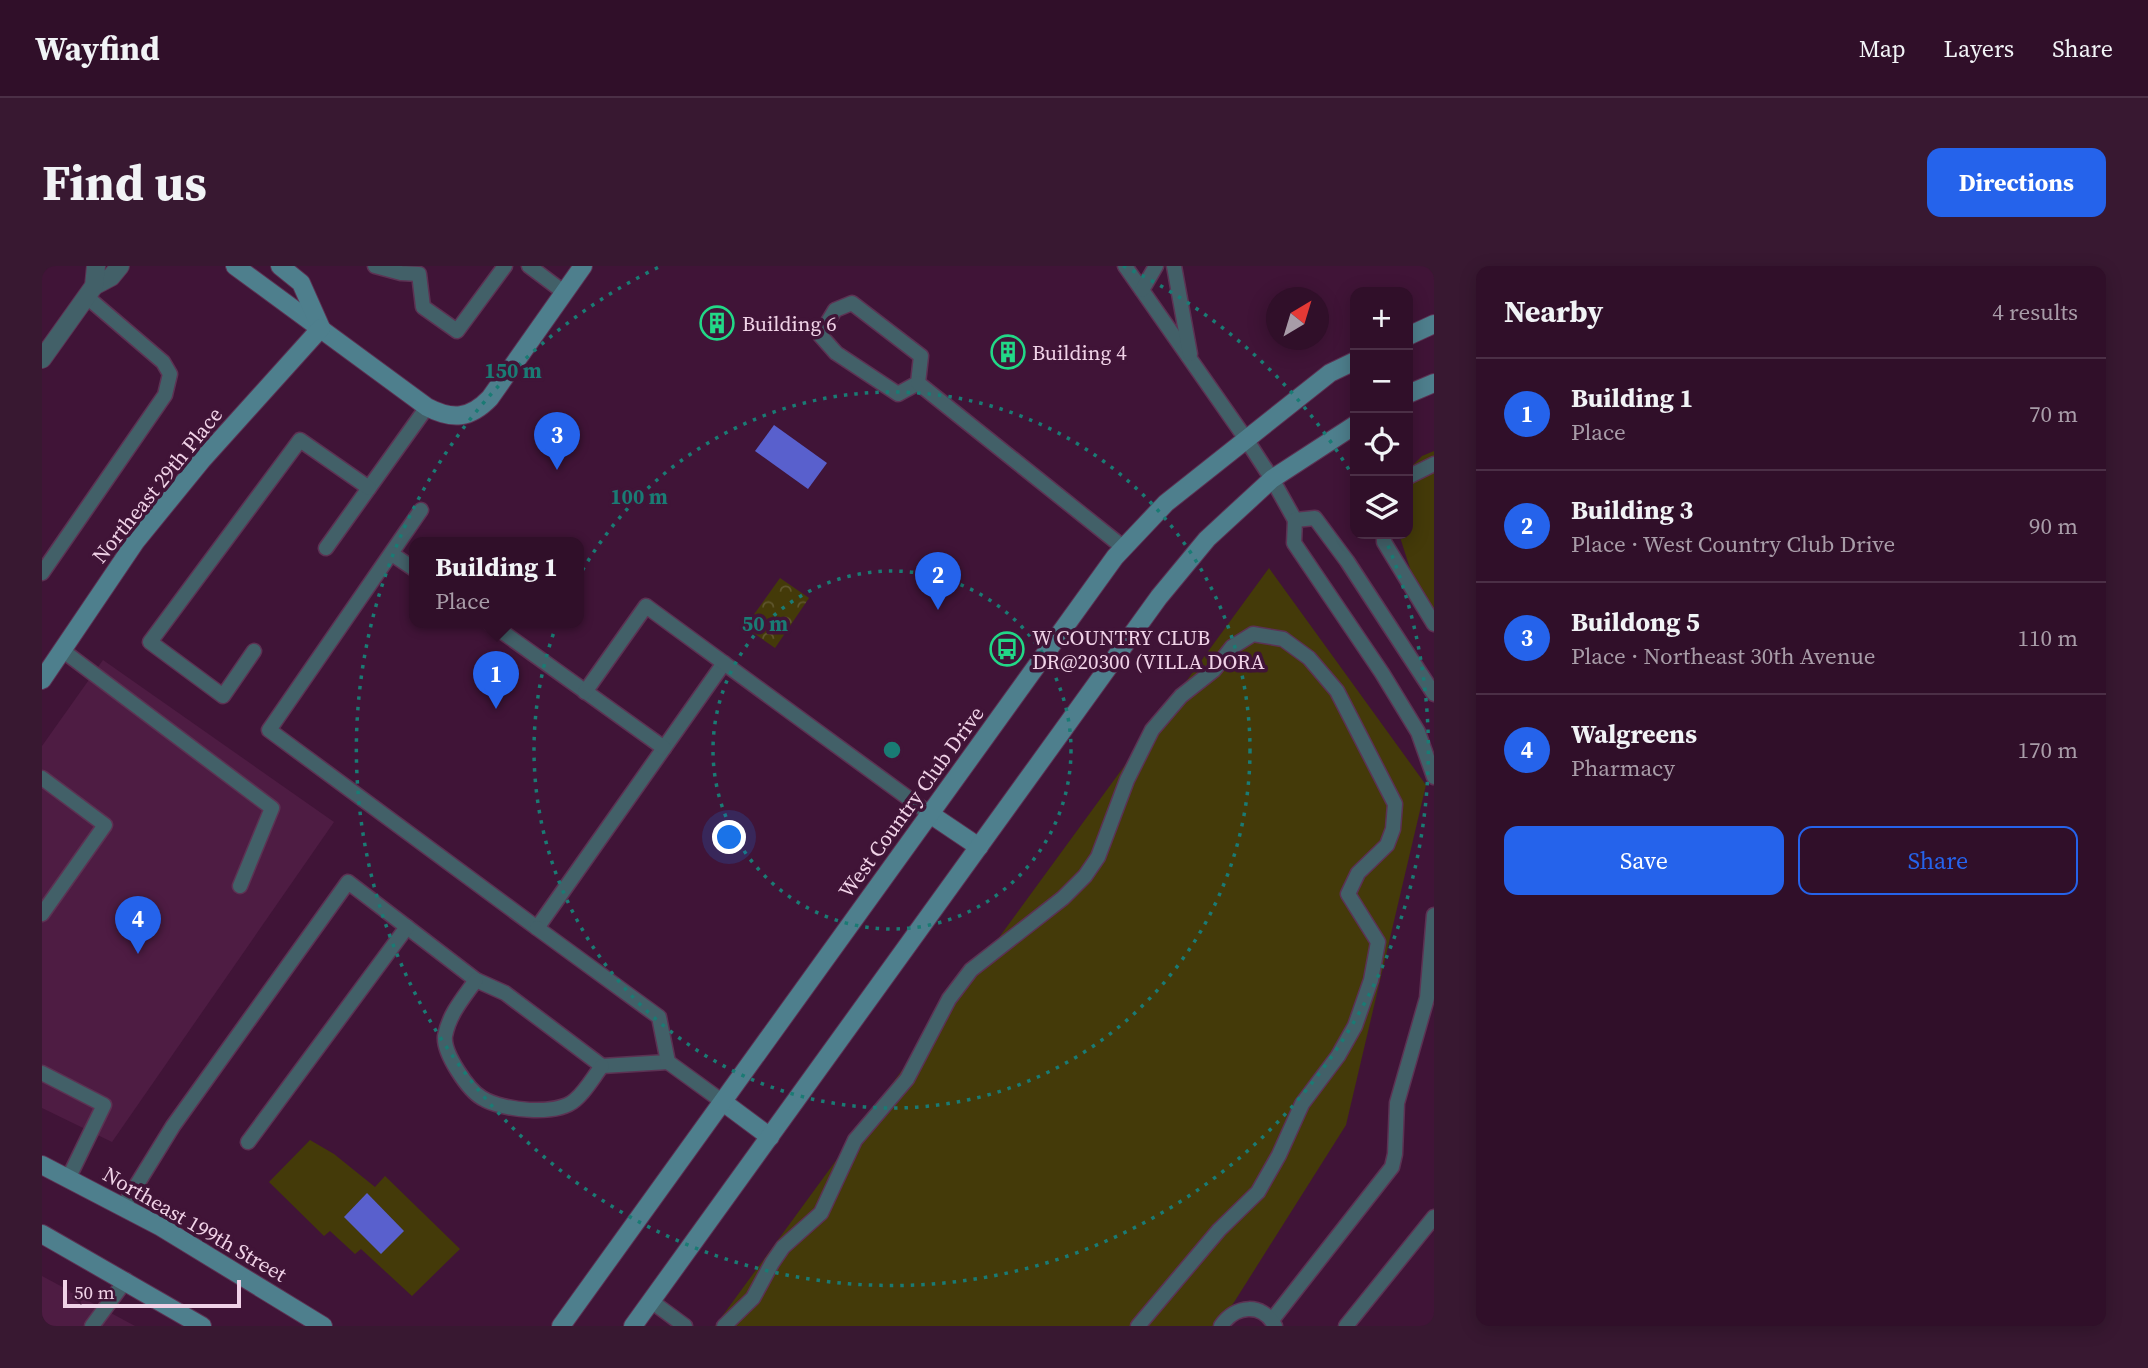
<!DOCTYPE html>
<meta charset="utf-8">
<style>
:root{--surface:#300f29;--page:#381831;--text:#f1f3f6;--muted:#a89ca8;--line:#4b2f46;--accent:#2563eb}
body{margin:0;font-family:"Source Serif 4",serif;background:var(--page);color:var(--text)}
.controls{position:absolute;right:21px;top:21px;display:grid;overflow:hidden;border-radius:14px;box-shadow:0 4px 18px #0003}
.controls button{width:63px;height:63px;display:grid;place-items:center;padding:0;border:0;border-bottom:2px solid var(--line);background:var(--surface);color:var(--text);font:35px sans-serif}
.compass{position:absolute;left:1224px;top:21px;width:63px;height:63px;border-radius:50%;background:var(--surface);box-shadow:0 4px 18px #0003;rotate:38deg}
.scale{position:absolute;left:21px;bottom:18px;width:178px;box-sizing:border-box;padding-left:7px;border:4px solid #f0d2e7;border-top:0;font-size:19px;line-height:24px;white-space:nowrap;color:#f0d2e7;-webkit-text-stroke:5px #401437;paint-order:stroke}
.you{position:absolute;left:688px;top:572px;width:24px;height:24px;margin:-18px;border:5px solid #fff;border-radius:50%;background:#1a73e8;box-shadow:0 0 0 10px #1a73e833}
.badge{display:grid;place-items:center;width:46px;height:46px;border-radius:50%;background:var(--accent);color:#fff;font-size:23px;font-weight:700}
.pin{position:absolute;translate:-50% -58px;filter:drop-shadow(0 2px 4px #0008)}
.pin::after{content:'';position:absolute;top:37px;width:24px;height:21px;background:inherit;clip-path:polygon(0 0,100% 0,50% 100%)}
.popup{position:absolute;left:367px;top:271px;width:175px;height:91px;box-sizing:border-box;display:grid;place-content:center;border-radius:14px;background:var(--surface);filter:drop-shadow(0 2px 5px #0005);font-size:23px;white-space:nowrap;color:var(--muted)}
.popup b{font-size:26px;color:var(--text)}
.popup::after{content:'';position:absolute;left:50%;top:100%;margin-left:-14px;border:14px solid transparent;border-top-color:var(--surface)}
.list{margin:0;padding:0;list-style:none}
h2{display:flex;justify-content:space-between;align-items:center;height:91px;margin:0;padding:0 28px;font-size:30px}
h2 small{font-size:23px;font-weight:400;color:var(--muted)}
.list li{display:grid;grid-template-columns:46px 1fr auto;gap:21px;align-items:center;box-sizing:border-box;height:112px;padding:0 28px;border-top:2px solid var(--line)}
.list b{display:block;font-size:26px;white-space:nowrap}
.list p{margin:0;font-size:23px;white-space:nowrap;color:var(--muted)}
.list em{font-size:23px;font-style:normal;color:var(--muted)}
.actions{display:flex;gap:14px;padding:21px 28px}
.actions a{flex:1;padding:16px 0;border:2px solid var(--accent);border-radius:14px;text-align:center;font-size:24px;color:var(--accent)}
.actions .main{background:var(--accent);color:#fff}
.icon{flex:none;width:38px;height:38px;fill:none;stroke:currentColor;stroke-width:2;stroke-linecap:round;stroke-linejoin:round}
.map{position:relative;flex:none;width:1392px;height:1060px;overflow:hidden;border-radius:14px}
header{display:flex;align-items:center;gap:42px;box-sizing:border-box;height:98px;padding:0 35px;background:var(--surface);border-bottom:2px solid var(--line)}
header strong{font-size:33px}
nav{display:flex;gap:38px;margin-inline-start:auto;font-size:24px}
.intro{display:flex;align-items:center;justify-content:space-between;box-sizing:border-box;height:168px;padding:0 42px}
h1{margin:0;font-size:49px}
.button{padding:18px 32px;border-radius:14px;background:var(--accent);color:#fff;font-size:24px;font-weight:700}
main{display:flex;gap:42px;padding:0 42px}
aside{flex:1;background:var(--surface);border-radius:14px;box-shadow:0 4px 18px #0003}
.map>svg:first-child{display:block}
.built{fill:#4e1c43}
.green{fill:#443a09}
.forest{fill:url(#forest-crowns)}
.water{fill:#5960cd}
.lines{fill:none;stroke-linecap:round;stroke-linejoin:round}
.lane-casing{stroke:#5c3253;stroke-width:17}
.street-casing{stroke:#5c3253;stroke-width:20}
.secondary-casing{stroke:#5c3253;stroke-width:20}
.lane{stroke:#426068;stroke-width:14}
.street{stroke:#426068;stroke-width:18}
.secondary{stroke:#4e7f8d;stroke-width:18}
.ring{fill:none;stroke:#1a7b74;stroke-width:3.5;stroke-dasharray:3.5 7}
.labels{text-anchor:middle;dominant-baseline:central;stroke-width:7;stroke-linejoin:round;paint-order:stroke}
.poi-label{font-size:21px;fill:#f0d2e7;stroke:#401437;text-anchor:start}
.street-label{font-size:21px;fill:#f0d2e7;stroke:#401437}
.centre{fill:#1a7b74;stroke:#401437;stroke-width:3.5}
.ring-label{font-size:21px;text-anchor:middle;font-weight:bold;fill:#1a7b74;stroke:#401437;stroke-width:7;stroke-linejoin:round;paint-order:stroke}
</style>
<header>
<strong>Wayfind</strong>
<nav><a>Map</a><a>Layers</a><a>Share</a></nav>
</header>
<div class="intro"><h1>Find us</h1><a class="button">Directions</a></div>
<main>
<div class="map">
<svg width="1392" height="1060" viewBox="0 0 1392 1060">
<defs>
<pattern id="forest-crowns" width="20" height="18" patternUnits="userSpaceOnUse" patternTransform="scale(1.75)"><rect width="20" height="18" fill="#443a09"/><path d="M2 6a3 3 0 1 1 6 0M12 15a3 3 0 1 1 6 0" fill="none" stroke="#5f562d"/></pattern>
</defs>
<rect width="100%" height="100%" fill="#401437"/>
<g class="built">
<polygon points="61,394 292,556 70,876 0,842 0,480"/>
<polygon points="0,1010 93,1060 0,1060"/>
</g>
<g class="green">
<polygon points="1392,185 1392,345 1372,315 1357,268 1366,268 1366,204 1380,190"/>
<polygon points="1227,302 1384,519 1304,859 1177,1060 673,1060"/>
<polygon points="268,874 292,888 333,921 343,910 418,983 370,1030 319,983 313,988 288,965 282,970 227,916"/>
</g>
<polygon class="forest" points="738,312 767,332 733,382 703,361"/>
<g class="water">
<polygon points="732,159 785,197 766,223 713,185"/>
<polygon points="325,927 362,965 339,988 302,951"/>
</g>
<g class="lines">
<defs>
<g id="lane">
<polyline points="333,0 359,7 377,8 381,41 415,65 463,0"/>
<polyline points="487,0 523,27"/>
<polyline points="1083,0 1204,173 1230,213 1253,254"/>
<polyline points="1132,0 1148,88"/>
<polyline points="1100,24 1114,0"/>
<polygon points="810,37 879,90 876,117 856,128 794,87 778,69 793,44"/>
<polyline points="876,117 1082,282"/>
<polyline points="1366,211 1392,198"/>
<polyline points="379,244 227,464 495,662 682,397"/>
<polyline points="1342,268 1342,276 1392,358"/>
<polyline points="284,282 385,141"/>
<polyline points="350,288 372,303"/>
<polyline points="0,307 123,129 128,108 121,96 45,31"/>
<polyline points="448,357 622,482"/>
<polyline points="20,384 230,542 198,620"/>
<polyline points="212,385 181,430 108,376 258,174 327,222"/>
<polyline points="543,426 604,340 888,548"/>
<polyline points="1392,428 1305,295 1273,252 1253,254 1252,277 1340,407 1376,466 1392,511"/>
<polyline points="0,512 63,559 0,648"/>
<polyline points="365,661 434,714 463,727 560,800 626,796"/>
<polyline points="495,662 617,751 626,796 681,836"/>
<path d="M434 714C422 731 407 748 403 770 401 787 426 824 440 832 461 845 515 850 533 834 544 825 552 810 560 800"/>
<polyline points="0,807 62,839 27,911"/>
<polyline points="81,941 131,860 306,616 365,661 206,876"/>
<polyline points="609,1035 643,1060"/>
<polyline points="1230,1054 1350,901 1353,888 1355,837 1385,732 1392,649"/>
<polyline points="50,1060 84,1014"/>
<polyline points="682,1060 711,1032 730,997 741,981 779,947 813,874 865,813 907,733 929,704 1021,632 1043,610 1056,591 1085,514 1110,464 1139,430 1172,404 1190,381 1211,368 1241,373 1267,392 1295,425 1353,538 1351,563 1345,579 1316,607 1306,628 1336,676 1329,714 1313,760 1296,790 1260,838 1237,889 1216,926 1177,964 1096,1060"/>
<path d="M1179 1060C1193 1039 1220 1036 1233 1060"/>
<polyline points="1304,1060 1392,951"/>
</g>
<g id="street">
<polyline points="52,20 69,11 78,0"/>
<polyline points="0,93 52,20 54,0"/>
</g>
<g id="secondary">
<path d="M193 0 385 141C410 154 428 153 448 132L541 0"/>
<polyline points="238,0 259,17 279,62"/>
<polyline points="1366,70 1392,58"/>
<polyline points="1366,128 1392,117"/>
<polyline points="0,414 94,275 160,194 279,62"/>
<polyline points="888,548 937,581"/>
<polyline points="681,836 728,871"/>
<polyline points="0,899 119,961 281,1060"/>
<polyline points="0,968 160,1060"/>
<polyline points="519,1060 1073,291 1124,237 1288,107 1313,95"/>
<polyline points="591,1060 1117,331 1165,273 1230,213 1313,159"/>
</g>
</defs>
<use href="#lane" class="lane-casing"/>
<use href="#street" class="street-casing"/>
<use href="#secondary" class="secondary-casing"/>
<use href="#lane" class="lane"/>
<use href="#street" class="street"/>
<use href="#secondary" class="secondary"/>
</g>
<g class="ring">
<circle cx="850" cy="484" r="179"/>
<circle cx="850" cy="484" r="358"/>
<path d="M1081 0A536 536 0 0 1 1312 212M1342 270A536 536 0 1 1 619 0"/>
</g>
<defs>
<symbol id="building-ring" viewBox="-11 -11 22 22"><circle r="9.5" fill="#401437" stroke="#22d887" stroke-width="1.5"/><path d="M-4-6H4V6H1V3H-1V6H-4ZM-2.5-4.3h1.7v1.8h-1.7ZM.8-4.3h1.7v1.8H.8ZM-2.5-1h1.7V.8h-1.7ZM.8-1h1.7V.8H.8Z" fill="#22d887"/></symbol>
<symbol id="bus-ring" viewBox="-11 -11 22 22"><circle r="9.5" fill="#401437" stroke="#22d887" stroke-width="1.5"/><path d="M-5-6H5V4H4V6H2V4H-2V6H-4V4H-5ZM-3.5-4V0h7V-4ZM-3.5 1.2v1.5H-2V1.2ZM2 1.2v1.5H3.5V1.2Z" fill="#22d887"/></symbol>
</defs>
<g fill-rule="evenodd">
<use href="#building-ring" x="656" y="38" width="38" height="38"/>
<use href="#building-ring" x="947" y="67" width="38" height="38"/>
<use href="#bus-ring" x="946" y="364" width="38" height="38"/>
</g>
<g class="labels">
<g class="poi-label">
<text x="700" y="57">Building 6</text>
<text x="990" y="86">Building 4</text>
<text x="990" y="371">W COUNTRY CLUB<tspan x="990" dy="24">DR@20300 (VILLA DORA</tspan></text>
</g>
<g class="street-label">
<text transform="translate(115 219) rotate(-51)">Northeast 29th Place</text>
<text transform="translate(869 536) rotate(-54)">West Country Club Drive</text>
<text transform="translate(153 958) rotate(30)">Northeast 199th Street</text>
</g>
</g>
<circle cx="850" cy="484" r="10" class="centre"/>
<g class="ring-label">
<text x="471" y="112">150 m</text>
<text x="597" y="238">100 m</text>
<text x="723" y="365">50 m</text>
</g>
</svg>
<div class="controls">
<button>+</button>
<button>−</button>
<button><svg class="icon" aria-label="locate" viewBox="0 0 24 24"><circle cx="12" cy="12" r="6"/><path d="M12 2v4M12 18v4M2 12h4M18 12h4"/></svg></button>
<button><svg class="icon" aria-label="layers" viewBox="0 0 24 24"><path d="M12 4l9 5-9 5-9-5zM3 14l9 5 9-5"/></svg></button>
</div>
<svg class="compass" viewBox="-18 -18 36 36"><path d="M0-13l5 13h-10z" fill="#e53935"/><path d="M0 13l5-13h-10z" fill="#a89ca8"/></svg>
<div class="scale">50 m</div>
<div class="you"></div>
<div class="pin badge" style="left:454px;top:443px">1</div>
<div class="popup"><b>Building 1</b>Place</div>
<div class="pin badge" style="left:896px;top:344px">2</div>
<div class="pin badge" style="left:515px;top:204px">3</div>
<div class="pin badge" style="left:96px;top:688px">4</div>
</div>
<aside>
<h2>Nearby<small>4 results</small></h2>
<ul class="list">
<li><span class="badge">1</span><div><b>Building 1</b><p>Place</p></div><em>70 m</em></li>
<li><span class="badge">2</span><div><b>Building 3</b><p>Place · West Country Club Drive</p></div><em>90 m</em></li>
<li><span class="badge">3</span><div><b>Buildong 5</b><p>Place · Northeast 30th Avenue</p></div><em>110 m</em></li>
<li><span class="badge">4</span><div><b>Walgreens</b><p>Pharmacy</p></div><em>170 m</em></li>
</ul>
<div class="actions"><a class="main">Save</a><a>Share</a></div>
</aside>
</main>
